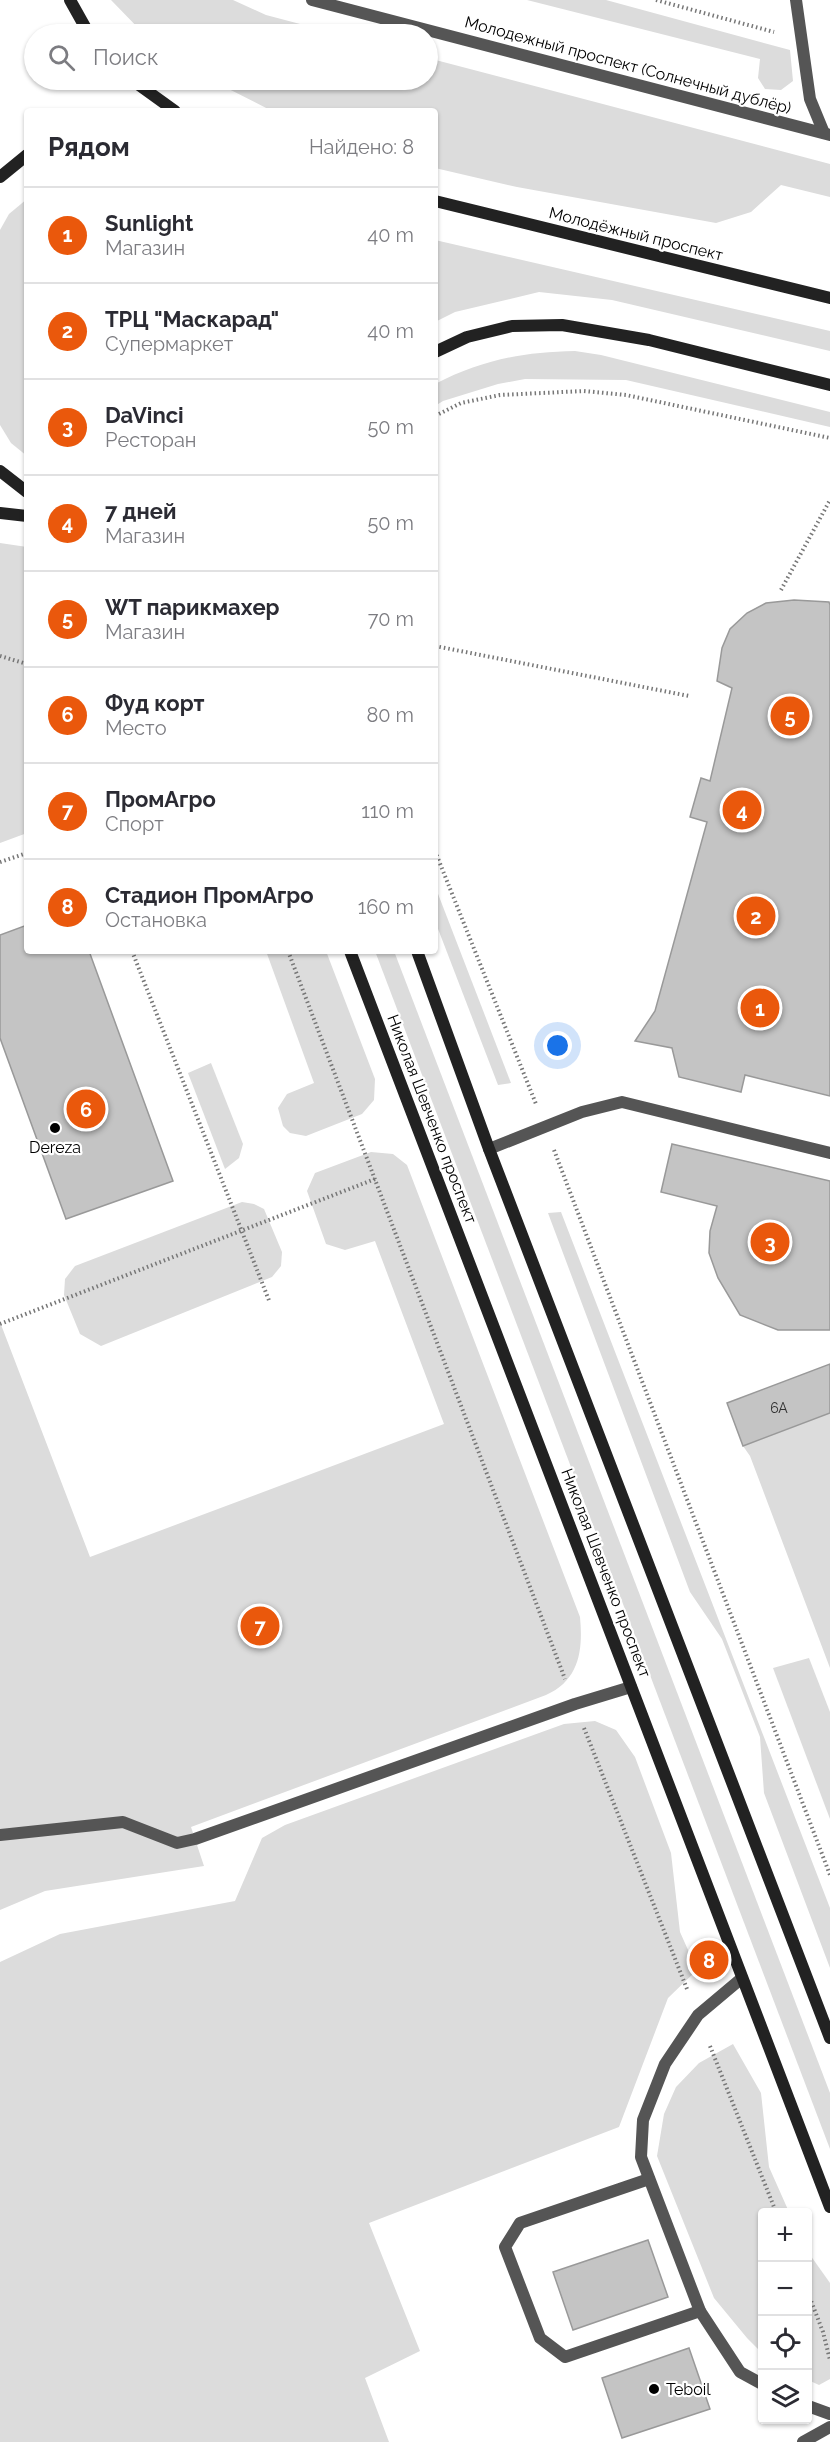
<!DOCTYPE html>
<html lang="ru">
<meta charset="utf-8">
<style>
:root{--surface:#fff;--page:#f2f2f3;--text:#2b2b33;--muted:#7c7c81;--line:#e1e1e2;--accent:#ea580c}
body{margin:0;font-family:Raleway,sans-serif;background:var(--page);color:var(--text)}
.controls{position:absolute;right:18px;bottom:18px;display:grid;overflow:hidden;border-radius:6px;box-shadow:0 2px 4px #0004}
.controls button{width:54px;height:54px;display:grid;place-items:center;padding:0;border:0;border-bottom:2px solid var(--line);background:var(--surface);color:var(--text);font:30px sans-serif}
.you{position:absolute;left:558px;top:1046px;width:21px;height:21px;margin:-15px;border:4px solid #fff;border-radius:50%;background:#1a73e8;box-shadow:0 0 0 9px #1a73e833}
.badge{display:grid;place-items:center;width:39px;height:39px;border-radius:50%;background:var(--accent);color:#fff;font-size:20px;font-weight:700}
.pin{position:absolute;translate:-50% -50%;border:3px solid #fff;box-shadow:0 2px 6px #0006}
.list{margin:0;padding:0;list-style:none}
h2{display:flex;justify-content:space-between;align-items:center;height:78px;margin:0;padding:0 24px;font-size:26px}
h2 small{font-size:20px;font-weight:400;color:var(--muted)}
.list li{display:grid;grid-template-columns:39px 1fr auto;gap:18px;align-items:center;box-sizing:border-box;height:96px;padding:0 24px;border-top:2px solid var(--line)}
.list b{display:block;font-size:22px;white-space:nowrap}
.list p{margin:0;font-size:20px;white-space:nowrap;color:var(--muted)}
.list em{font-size:20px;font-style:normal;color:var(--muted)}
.icon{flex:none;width:33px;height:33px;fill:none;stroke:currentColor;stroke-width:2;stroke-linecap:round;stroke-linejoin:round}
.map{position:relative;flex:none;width:830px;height:2442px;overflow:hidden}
.search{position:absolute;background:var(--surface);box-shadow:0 2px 4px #0004;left:24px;top:24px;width:414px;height:66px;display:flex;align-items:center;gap:15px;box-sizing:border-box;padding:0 21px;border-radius:33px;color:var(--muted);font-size:22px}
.panel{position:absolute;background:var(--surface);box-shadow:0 2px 4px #0004;left:24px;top:108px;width:414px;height:846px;border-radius:6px}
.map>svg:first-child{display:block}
.green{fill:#dcdcdc}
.building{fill:#c4c4c4;stroke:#999;stroke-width:1.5}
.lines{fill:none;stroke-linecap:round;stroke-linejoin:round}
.path{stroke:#777;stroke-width:4;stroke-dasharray:1.5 3;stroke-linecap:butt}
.lane{stroke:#555;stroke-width:12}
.street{stroke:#555;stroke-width:12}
.secondary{stroke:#222;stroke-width:12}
.poi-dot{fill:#000;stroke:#fff;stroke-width:2}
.labels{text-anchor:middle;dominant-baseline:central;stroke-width:4.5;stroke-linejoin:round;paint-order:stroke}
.number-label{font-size:14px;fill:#313131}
.street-label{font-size:16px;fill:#000;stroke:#fff}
.poi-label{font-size:16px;fill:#000;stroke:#fff}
</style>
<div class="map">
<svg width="830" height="2442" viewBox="0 0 830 2442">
<rect width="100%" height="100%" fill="#fff"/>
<g class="green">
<polygon points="111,0 233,0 266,15 338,34 144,34"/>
<polygon points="527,0 606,0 790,50 793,81 781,90 765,89 758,78 760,59"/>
<polygon points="428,58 830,164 830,197 781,185 751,212 716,223 517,187 435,168 435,111 272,111 211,80 428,80"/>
<polygon points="27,199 27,456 11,443 0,425 0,230 9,214"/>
<polygon points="435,240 830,331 830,351 612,300 539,292 455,312 435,322"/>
<path d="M575 351 601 355 830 412V427L626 380 525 379 498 384 443 401 435 406V384C482 360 522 352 575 351Z"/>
<polygon points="0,543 27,547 27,833 0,843"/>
<polygon points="435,886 511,1083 498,1085 435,921"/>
<polygon points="266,951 326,951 375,1079 374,1100 362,1114 306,1136 290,1133 283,1126 278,1108 287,1094 314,1083"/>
<polygon points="375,951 394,951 830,2093 830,2149"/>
<polygon points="211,1063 243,1144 239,1158 225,1169 188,1073"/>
<path d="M371 1152 393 1154 407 1165 580 1617C583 1649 580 1680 546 1695L191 1827 204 1866 45 1891 0 1910V1322L90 1557 444 1424 375 1241 345 1250 326 1244 307 1191 315 1173Z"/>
<polygon points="242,1202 254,1204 264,1209 282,1252 281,1266 272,1277 101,1346 80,1334 64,1295 65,1279 75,1266"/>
<polygon points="561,1212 830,1908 830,1968 764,1793 760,1737 722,1639 690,1592 548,1213"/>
<polygon points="830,1364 830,1668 750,1456 743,1446 727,1403"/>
<polygon points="809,1658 830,1712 830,1819 773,1668"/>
<polygon points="595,1721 616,1730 635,1757 671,1853 680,1932 697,1970 668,1998 619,2127 369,2223 420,2351 365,2378 389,2442 0,2442 0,1962 60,1934 235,1901 262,1838 285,1825 564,1724"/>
<polygon points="733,2044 761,2093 769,2167 789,2212 762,2212 762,2353 747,2338 714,2298 657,2156 664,2114 676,2087 699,2063"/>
<polygon points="808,2252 830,2283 830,2379 819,2385 808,2380"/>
</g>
<g class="building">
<polygon points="794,600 829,602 830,605 830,1096 745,1075 741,1092 679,1077 672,1048 635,1041 655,1011 707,822 690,817 701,778 710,781 732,688 717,681 722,648 730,629 747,613 766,603"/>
<polygon points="27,925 27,951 89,951 173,1181 66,1219 0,1038 0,935"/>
<polygon points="672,1144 830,1181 830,1330 778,1330 740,1315 718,1278 709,1253 710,1231 717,1206 661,1192"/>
<polygon points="830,1364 830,1413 743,1446 727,1403"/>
<polygon points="648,2240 668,2297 573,2330 553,2272"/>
<polygon points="689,2348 710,2409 622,2438 602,2378"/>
</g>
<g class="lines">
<g class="path">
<polyline points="656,0 774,32"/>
<polyline points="435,416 461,403 500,395 584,391 626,395 830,438"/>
<polyline points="781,590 830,500"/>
<polyline points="435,646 689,696"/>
<polyline points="0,656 27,664"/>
<polyline points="435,851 536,1104"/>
<polyline points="0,862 27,853"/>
<polyline points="132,951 270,1303"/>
<polyline points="288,951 565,1679"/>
<polyline points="554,1150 830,1875"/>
<polyline points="0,1324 375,1179"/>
<polyline points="584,1728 687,1989"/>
<polyline points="710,2046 776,2212"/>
<polyline points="808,2293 823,2332 830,2360"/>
</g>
<g class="lane">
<polyline points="796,0 810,99 824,133"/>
<polyline points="489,1149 582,1112 622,1102 830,1153"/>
<polyline points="0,1835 123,1822 177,1843 195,1839 575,1704 631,1687"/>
<polyline points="742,1978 698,2015 665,2064 643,2120 641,2157 700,2311 740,2372 762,2384"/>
<polyline points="649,2179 520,2223 505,2247 540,2338 565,2357 700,2311"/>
<polyline points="808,2406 830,2414"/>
<polyline points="803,2442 830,2427"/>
</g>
<polyline class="street" points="312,0 830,135"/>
<g class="secondary">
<polyline points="70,0 89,34"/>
<polyline points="132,80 175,111"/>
<polyline points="0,177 27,155"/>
<polyline points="435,201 830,298"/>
<polyline points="435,352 467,337 512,326 562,325 649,340 830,385"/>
<polyline points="0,471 27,492"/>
<polyline points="0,513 27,516"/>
<polyline points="350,951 830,2207"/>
<polyline points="417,951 489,1149 830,2038"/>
</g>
</g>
<g class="poi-dot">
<circle cx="55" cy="1128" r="6"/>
<circle cx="654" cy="2389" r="6"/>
</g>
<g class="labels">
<g class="number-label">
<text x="779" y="1408">6А</text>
</g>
<g class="street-label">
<text transform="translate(628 65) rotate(15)">Молодежный проспект (Солнечный дублёр)</text>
<text transform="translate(636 234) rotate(14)">Молодёжный проспект</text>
<text transform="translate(432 1119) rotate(69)">Николая Шевченко проспект</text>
<text transform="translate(606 1573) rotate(69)">Николая Шевченко проспект</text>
</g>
<g class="poi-label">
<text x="55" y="1147">Dereza</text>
<text x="666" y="2389" text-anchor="start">Teboil</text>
</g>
</g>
</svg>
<div class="controls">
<button>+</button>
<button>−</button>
<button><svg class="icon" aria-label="locate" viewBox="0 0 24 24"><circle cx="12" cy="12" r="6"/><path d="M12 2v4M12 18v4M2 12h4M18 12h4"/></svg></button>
<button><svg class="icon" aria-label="layers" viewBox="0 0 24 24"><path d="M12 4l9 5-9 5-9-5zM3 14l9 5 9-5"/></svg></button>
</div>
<div class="you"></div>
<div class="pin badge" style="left:760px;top:1008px">1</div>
<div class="pin badge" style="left:756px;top:916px">2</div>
<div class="pin badge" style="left:770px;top:1242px">3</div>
<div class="pin badge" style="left:742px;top:810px">4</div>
<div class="pin badge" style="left:790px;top:716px">5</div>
<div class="pin badge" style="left:86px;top:1109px">6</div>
<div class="pin badge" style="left:260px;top:1626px">7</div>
<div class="pin badge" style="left:709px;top:1960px">8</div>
<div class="search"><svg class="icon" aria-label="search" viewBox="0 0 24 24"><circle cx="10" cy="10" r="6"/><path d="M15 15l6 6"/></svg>Поиск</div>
<section class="panel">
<h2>Рядом<small>Найдено: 8</small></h2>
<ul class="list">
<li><span class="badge">1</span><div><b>Sunlight</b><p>Магазин</p></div><em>40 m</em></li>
<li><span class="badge">2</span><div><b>ТРЦ &quot;Маскарад&quot;</b><p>Супермаркет</p></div><em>40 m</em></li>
<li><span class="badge">3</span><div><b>DaVinci</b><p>Ресторан</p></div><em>50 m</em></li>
<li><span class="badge">4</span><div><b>7 дней</b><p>Магазин</p></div><em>50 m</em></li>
<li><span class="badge">5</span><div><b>WT парикмахер</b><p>Магазин</p></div><em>70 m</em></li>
<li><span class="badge">6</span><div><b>Фуд корт</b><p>Место</p></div><em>80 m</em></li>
<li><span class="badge">7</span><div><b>ПромАгро</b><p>Спорт</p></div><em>110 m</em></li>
<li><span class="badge">8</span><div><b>Стадион ПромАгро</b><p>Остановка</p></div><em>160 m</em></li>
</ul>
</section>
</div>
